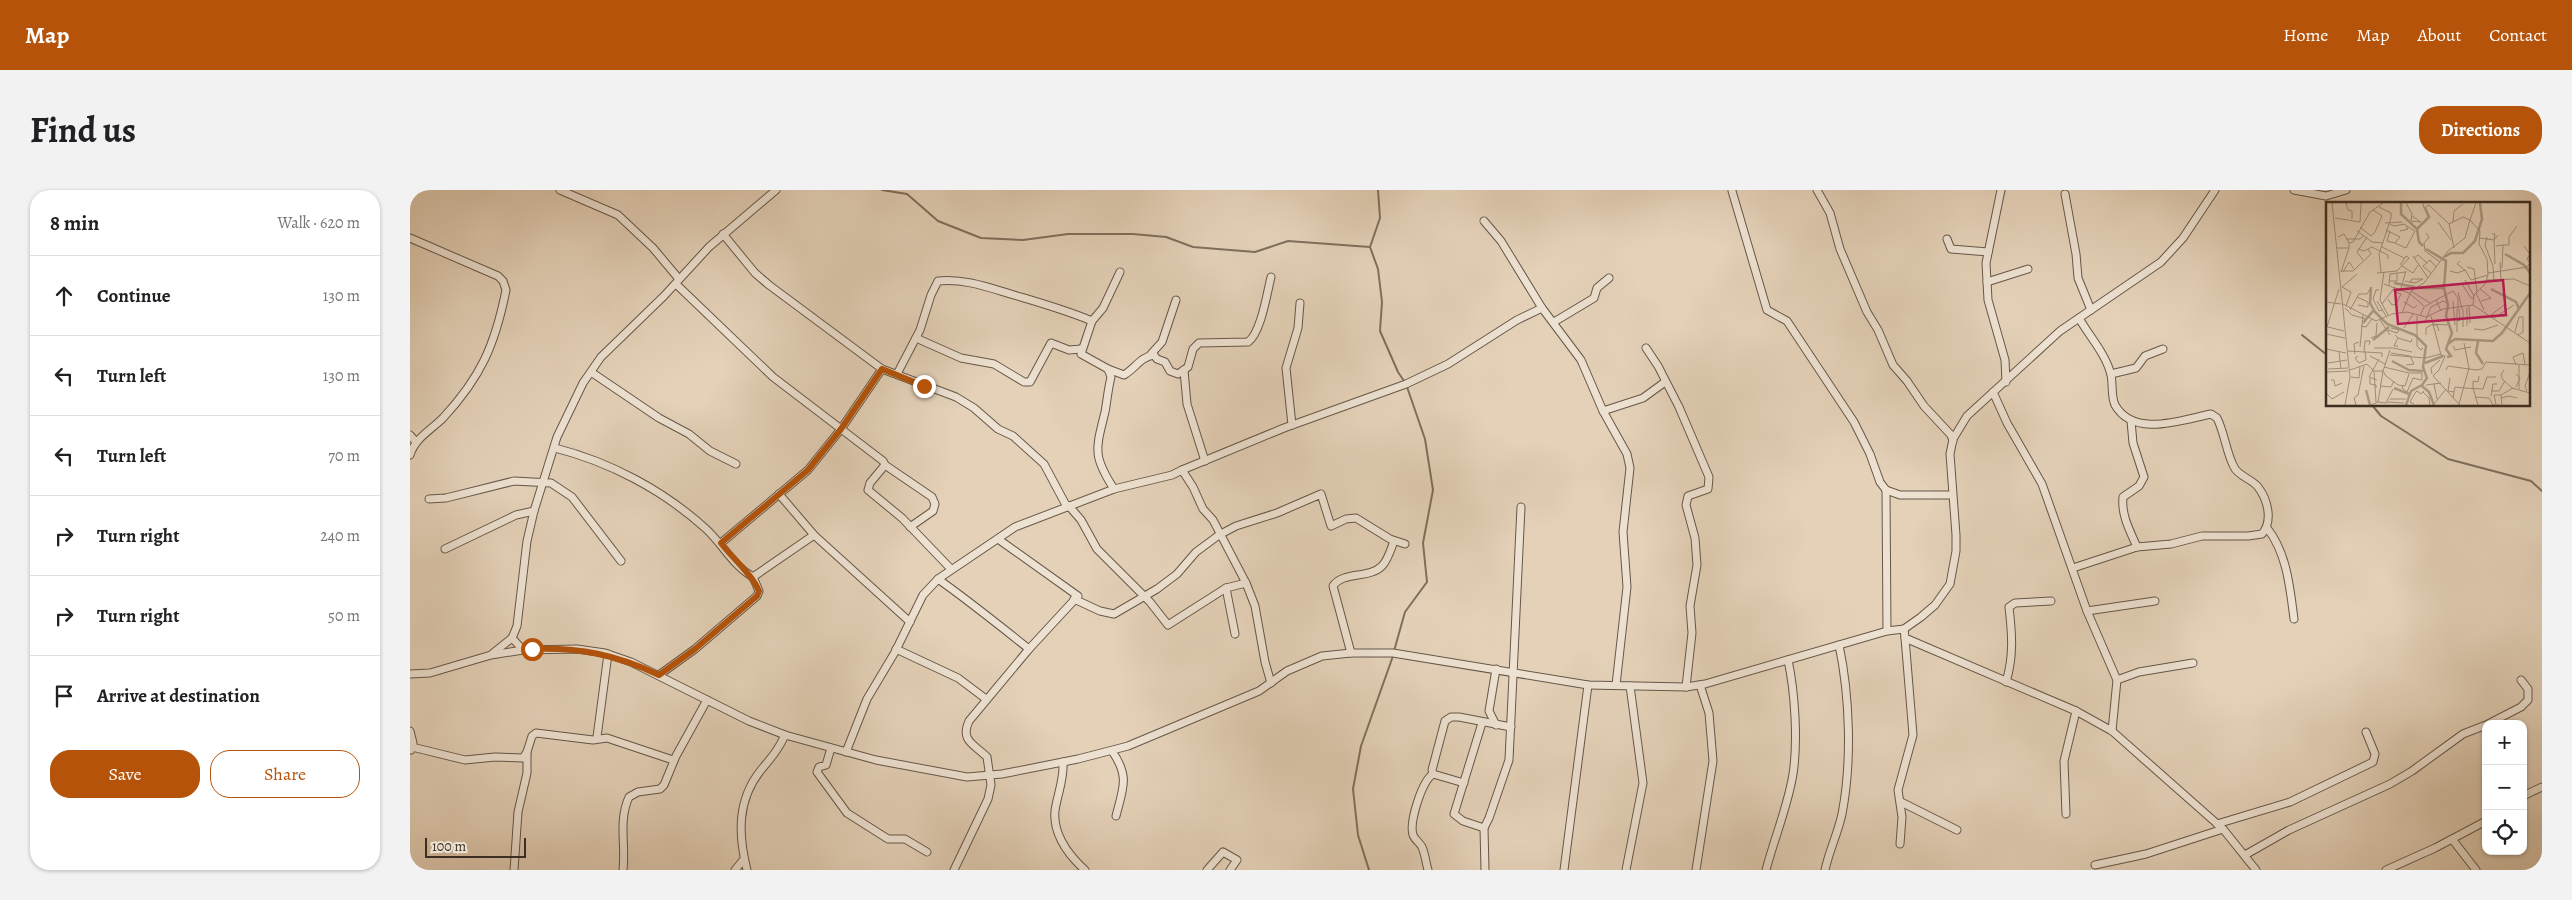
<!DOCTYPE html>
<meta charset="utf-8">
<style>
:root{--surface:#fff;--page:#f2f2f2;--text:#202124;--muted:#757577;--line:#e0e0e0;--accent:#b45309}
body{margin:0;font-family:Alegreya,serif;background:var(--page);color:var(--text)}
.controls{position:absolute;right:15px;bottom:15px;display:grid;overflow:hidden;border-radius:10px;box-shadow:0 1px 4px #0004}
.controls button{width:45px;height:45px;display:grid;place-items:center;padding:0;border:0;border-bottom:1px solid var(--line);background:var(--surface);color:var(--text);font:25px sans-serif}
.scale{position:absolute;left:15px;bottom:12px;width:101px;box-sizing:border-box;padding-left:5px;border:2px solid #3c2e22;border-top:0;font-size:14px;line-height:18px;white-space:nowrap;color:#3c2e22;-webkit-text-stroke:4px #ede1d1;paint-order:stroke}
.stop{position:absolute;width:15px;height:15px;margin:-11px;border:4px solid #b45309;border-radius:50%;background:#fff}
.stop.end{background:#b45309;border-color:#fff;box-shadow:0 1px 5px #0008}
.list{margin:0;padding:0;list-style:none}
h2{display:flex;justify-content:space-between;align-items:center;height:65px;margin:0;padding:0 20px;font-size:21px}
h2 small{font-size:16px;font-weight:400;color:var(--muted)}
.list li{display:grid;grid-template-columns:32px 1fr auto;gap:15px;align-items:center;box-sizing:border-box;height:80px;padding:0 20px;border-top:1px solid var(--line)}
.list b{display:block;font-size:19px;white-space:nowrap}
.list em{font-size:16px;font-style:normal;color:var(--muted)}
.actions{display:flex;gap:10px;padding:15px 20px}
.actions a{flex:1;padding:11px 0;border:1px solid var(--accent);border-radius:20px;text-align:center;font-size:18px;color:var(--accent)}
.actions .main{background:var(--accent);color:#fff}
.icon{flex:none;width:28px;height:28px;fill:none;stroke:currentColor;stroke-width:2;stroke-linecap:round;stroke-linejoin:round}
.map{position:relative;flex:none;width:2132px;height:680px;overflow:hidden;border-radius:20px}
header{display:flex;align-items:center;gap:30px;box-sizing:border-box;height:70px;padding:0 25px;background:var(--accent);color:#fff}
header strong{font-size:24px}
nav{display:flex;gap:28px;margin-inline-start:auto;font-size:18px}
.intro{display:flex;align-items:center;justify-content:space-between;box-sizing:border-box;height:120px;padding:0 30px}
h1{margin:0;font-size:35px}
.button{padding:12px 22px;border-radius:20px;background:var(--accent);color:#fff;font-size:18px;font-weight:700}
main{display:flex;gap:30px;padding:0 30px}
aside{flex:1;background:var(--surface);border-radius:20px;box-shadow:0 1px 4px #0004}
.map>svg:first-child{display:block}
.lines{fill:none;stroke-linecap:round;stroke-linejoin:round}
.stream{stroke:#7f6f5d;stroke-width:2}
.minor-casing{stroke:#665748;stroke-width:9}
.minor{stroke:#ede1d1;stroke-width:7}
.route{stroke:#b45309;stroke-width:6}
.inset-river{fill:none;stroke:#ab9a85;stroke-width:2.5}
.inset-road{fill:none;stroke:#a1907c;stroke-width:1}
.view{fill:#c2185b;fill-opacity:0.15;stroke:#c2185b;stroke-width:2.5}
.inset-edge{fill:none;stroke:#3c2e22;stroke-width:2.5}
</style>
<header>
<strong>Map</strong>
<nav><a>Home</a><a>Map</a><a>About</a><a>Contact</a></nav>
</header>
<div class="intro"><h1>Find us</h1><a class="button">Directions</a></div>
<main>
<aside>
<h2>8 min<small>Walk · 620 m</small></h2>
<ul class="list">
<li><svg class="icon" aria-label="ahead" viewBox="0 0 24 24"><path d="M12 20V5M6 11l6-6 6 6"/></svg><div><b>Continue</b></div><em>130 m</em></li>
<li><svg class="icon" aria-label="left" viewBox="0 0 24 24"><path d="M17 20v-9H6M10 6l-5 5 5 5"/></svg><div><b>Turn left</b></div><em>130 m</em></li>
<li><svg class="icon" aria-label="left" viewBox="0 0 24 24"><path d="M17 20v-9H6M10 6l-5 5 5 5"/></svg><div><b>Turn left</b></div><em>70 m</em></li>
<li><svg class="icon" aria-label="right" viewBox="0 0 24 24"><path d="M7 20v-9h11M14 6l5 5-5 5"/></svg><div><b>Turn right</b></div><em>240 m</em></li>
<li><svg class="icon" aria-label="right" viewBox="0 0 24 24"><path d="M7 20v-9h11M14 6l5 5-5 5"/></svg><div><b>Turn right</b></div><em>50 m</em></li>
<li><svg class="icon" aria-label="arrive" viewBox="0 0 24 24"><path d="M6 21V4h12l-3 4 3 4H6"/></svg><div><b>Arrive at destination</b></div></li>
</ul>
<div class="actions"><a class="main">Save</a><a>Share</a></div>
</aside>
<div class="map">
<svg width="2132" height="680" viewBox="0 0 2132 680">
<rect width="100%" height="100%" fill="#e4d1b8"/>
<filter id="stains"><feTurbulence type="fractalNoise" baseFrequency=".004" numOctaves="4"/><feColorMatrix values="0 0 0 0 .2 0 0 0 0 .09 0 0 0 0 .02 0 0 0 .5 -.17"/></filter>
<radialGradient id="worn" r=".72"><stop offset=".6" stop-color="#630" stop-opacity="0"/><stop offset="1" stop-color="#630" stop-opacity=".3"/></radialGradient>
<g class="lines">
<g class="stream">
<polyline points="472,0 497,4 528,31 571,48 613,50 658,44 723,44 756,47 783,57 845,62 878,51 960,57"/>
<polyline points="968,0 970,28 960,57 968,79 972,112 970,141 988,182 996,194 1015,249 1023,300 1013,353 1017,392 995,422 984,461"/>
<polyline points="1892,145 1917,165"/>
<polyline points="1962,215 1971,226 2038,269 2121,291 2132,301"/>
<polyline points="959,680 948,645 943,599 951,556 983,466"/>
</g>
<defs>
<g id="minor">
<polyline points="150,0 208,25 243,58 269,89"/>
<polyline points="1407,0 1420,23 1430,59 1457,122 1468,140 1483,175 1497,191 1514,216 1541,245 1543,251"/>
<polyline points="1591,0 1576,73 1578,110 1595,170 1596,192"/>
<polyline points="1884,0 1916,6 1936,0"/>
<polyline points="1322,1 1357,120 1377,131 1444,232 1460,264 1470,292 1476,300 1490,305 1542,305"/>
<polyline points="1655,4 1666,64 1668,88 1681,120"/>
<polyline points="1074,31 1091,51 1132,118"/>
<polyline points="313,44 345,83 359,95 472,179 546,207 564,218 588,239 603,246 634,274 657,317"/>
<path d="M0 48 88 86 93 91 96 100C85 155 71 187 33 228 21 240 5 248 0 265"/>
<polyline points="1537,49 1541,59 1578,62"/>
<polyline points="1577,92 1618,79"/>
<polyline points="266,94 363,187 473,271 475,275 460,293 458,300 492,328 541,379"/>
<polyline points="1144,132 1184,108 1187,98 1199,88"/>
<polyline points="506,148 551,168 584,174 614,192 620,192 641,153 659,160 671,159"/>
<polyline points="1236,158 1248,176 1269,217 1299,287 1298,299 1278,306 1276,315 1285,348 1287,375 1280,416 1282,443 1276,497"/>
<polyline points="741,164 752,152 766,110"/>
<path d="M698 179 714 185C726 178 730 167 744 165L747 169 755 172 760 181 768 184 778 177 783 159 789 153 838 152C851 143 857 103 861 87"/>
<polyline points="774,180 777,214 795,271"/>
<polyline points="181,182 249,228 279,244 300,261 326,274"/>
<path d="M487 184 510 140 521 105 528 91C554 88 580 98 604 105 631 113 656 120 682 131"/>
<polyline points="1701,184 1726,178 1735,166 1753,159"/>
<polyline points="1583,202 1597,233 1632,294 1677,421 1707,490 1702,541"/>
<polyline points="1193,221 1233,208 1255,192"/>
<path d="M1721 231 1723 253 1734 287 1729 296 1713 307C1711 325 1720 341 1727 357"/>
<polyline points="882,235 876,178 888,138 890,113"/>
<polyline points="0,245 6,252"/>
<path d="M145 258C200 272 253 300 295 338 312 353 323 376 343 387L404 345"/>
<polyline points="475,275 522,307 525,314 523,321 500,337"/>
<polyline points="772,280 874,238 996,194 1038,174 1107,130 1132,118 1171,170 1193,221 1217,264 1220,278 1213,342 1217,397 1206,495"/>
<path d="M704 299C682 265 686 259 695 222 697 211 698 199 701 187L698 179 671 164 682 131 693 118 710 82"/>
<polyline points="1476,300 1477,441"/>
<polyline points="369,304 404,345 500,432"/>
<polyline points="19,309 36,308 104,291 141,293 162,307 211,371"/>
<polyline points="659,316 671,330 687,359 740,412 758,435 816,398 836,393"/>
<path d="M1857 338C1877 363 1880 398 1884 429"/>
<polyline points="311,353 398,280 431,239 472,179"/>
<polyline points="35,359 106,325 124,321"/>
<path d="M1663 378 1727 357 1761 354 1792 346H1838L1852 344C1863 331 1858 310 1848 297 1842 289 1828 286 1824 277 1816 262 1815 244 1807 228L1801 224C1771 230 1724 248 1705 215 1701 207 1703 194 1701 185 1696 164 1679 146 1669 128"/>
<path d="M528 389C559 411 589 435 619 459"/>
<polyline points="816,398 825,444"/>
<polyline points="664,409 690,421 704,424 747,399 767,384 786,362 809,345 826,336 867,323 911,304 921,336 936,329 946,328 980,349 995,354"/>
<polyline points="1677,421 1745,411"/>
<polyline points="1494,439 1495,448 1666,521 1702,541 1813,639 1846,680"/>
<polyline points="102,448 113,460"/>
<polyline points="486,459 548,488 576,509"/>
<path d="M941 463 923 396C933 381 959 389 972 376 978 370 981 359 984 351"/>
<polyline points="82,464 102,448 107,436 117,351 124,321 147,247 173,193 191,167 254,106 299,57 366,0"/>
<polyline points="0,484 20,483 81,465 113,460 167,459 195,463 221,472 339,531 375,545 466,570 557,587 592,584 668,569 718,556 849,501 877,481 912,466 941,463 983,463 1178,495 1276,497 1295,494 1477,441 1494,439 1511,427 1525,415 1540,394 1546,361 1546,345 1540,264 1543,249 1557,226 1650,141 1751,72 1773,48 1805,0"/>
<polyline points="249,485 285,459 347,406 349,401 343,387"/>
<polyline points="1707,490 1729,482 1783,473"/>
<path d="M1596 492C1604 466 1602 443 1599 417L1605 413 1641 411"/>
<polyline points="1072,533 1044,624 1053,631 1074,638"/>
<polyline points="2078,534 2111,517 2118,510 2118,499 2111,490"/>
<polyline points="1086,535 1079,521 1086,479"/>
<polyline points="0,541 3,553 1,560"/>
<polyline points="187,547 198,464"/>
<polyline points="2,557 55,570 85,567 113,568 117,562 122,546 126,543 183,550 197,548 263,570"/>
<polyline points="421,558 416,575 409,577 407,582 437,623 478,649 495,649 517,662"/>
<path d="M702 561C720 587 713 598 706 626"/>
<polyline points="436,562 457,509 485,462 513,405 528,389 605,337 704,299 762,285 772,280 783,297 793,319 803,330 836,393 845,416 855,472 861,493"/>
<path d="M653 572C654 588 649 600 646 615 640 640 657 664 675 680"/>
<polyline points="1054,593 1023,584 1022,580 1035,531 1041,527 1049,527 1101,537"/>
<polyline points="2113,606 2132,597"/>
<polyline points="1491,612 1547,640"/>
<polyline points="1656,624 1654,571 1666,521"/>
<polyline points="1807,634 1880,612 1963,572 1965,564 1956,542"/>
<polyline points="2042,649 2066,680"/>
<polyline points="1490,654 1492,627 1488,600 1503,545 1495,448"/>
<polyline points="1835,665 1879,640 1980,594 2002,581 2053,544 2076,535"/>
<polyline points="1685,675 1736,664 1813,639"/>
<polyline points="104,680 108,622 117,583 117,562"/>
<path d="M213 680C216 655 208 631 219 607L228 602 250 599 254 595 266 566 297 510"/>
<polyline points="325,680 334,669"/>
<path d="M337 680C328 644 327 610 351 580 361 568 369 559 375 545"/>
<path d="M544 680 578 609 581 595 577 567C564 554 550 551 559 531L619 459 668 406 588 349"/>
<polyline points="797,680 813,662 827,670 820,680"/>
<path d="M1018 680C1016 673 1015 664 1012 657 1010 653 1005 650 1003 645 999 632 1012 591 1023 584"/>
<polyline points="1075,680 1074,638 1079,628 1099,570 1111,317"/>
<polyline points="1154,680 1178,495"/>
<polyline points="1216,680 1233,593 1220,496"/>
<polyline points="1286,680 1303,571 1299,523 1290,495"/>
<path d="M1356 680C1364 649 1378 616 1383 584 1388 551 1385 503 1378 470"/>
<path d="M1415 680C1419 661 1428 643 1432 624 1442 572 1440 507 1429 455"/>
<polyline points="1976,680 2025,658 2076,631"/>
</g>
</defs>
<use href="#minor" class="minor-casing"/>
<use href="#minor" class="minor"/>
</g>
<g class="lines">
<path class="route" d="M122 459C169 457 207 465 249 485L285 459 347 406 349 401C341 383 323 369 311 353L398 280 431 239 472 179 514 196"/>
</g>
<g transform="translate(1916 12)">
<rect width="204" height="204" fill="#e4d1b8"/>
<path class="inset-river" d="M75 1V12L91 27 93 40 97 44M91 27 103 15 99 6M100 47 120 59 118 86 122 103 120 114 126 131 120 147 125 154 121 155M179 52 198 63 204 71M118 55 125 51H137L149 39 156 17 154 1M68 81 89 85M45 85 44 101 49 110 61 122 89 133 100 144 97 165 101 176 96 183 85 189 80 203M93 86H118M165 87 190 100 193 107M37 121 47 109M47 138 63 125M152 139 150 151 157 162M122 142 129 137 167 139 176 131 204 91M66 159 83 168 97 169M99 161 117 154M96 184 103 190 108 203M68 186 83 192M40 188 44 203"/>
<path class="inset-road" d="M6 1 24 175 19 203M20 1 22 8 26 9V17M80 1 86 12 85 19 95 20 86 14M97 1 98 6 103 3 123 22 137 15 144 18M53 5 65 11V16L53 52 55 70M47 8 56 14 49 30M9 16 34 20 35 1M112 20 125 38M127 20 128 9 137 2M59 21 76 20M64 22 68 24 79 22 82 27 74 29M123 22 128 46M34 25 45 34 49 30M60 28 74 35 69 41 80 46 89 29 81 24M31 29 46 40 57 41M64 29 61 39 69 41M100 31 103 35 98 41 99 49 114 60M166 32H169L168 38 172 33M12 35 18 32 23 41M161 35 159 43 167 64 168 79M154 36 168 38 169 62M20 37H34L38 33M177 43H183V35L191 24M170 44 177 43 176 66M198 44 204 52 201 57 204 61M56 45 78 56M11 46H23V41L27 40 44 10 57 1M32 47 38 49 46 45 62 53V57M87 54 102 76M88 56 92 53 101 61M37 58 31 50 41 35M174 60 175 78M76 64 87 71 92 63M141 65 148 67 151 90M139 68 145 78 162 73M15 69H27L45 52 42 47M124 69 131 71 139 68 131 62 134 59M15 70 23 46M17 70 23 60 28 67M58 70 54 98 62 113M51 71 71 69 83 56 80 54 74 63M105 71 97 64 104 58 110 65M162 71 201 65 204 61M139 78 148 94M161 78 188 77 204 84M63 79H71V71M79 79 89 81 97 77M84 81 86 77H97M58 82 83 91M136 82 145 96H148M63 83 64 72 80 70M16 85 25 90 20 104M16 85 31 72M75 86 80 69M154 87 165 96 155 99M53 88H50L47 97 53 109 56 108M85 89 104 101M132 90 136 107M83 91 98 104M150 91 158 108M31 95 42 100V105L32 103M62 97 66 103 70 102 75 92 67 89M110 98 127 89 132 96V107M51 99 60 114M127 99 129 123M0 100 15 102M78 100 88 106 91 103M17 102 50 119 66 112 81 110 100 115 117 107 147 103 148 93 159 82 162 73 161 57 153 42 154 29 144 18 150 1M56 102 69 85M147 103 204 141M143 104 144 121M19 106 26 113 40 117M131 107V130M137 107V125M24 108 33 92H41L44 87M76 111 85 89 98 81 122 49 139 36 144 18M165 113 178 103M91 114V144L95 148 97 146M94 114 98 105 110 98 115 109M105 114 115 153 119 154 113 168 107 174 134 203M168 116 188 103M54 118 64 133M131 118 134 119 133 107M99 120 105 105 117 99 121 101M106 122 122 123M35 124 40 125 46 117M141 124V106M2 125 18 129M78 126 87 112M148 127 157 128 172 123M0 128 13 87M62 128 71 131 73 128 65 126M189 130 193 115H197M0 132 19 136M69 133 72 136 68 144H72M100 133V126L105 123H111L113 129M192 133 197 130V115M45 136 50 134 51 121M72 136 85 140 86 137M127 144 129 148 145 145M34 145 37 113M48 146H67M67 146 86 150M0 147 20 151M64 148 57 169 60 174 72 183 79 184 83 172M22 149 56 151V155M38 149 39 139H44L43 143M13 150 15 167M65 151 84 154 88 162 80 163M29 152 28 142 33 140M64 153 99 156 115 152M32 154 29 156 33 161 40 158 39 149M44 154 59 162M2 161 21 158M190 163 187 155 197 151 199 163M193 163V187M58 165 83 171H96V178L87 176 81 190 76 186 77 183M2 167 22 166M24 168 41 162 48 169H57L52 200 45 203M120 168 122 164 150 168M150 168 156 167 160 160 204 163M178 168 175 173 177 178 186 186 204 191M48 169 50 200M1 170 22 169M106 172 105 166 114 158M25 175 33 176 34 164M44 176V182L50 183V186M124 176 122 189 128 190M5 178H8L9 184 16 181M51 178 43 175 53 157M108 182 111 197M100 183 115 181M54 184 65 185 68 179M190 185 194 176 190 172M138 186 157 187 161 175H170M147 186V179L152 180 153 174M147 186 152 203M165 189H173L179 179M201 189 199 184 204 170M97 190 103 196 104 203M0 191 6 197 18 190M165 194 167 182H171M149 195 163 196 167 203H174M127 196 129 185 138 186M175 196 183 194 191 196M64 197H80M52 200 60 201 67 187M61 200 78 201M88 202 84 200 89 191 91 189 95 192 98 189M108 202 120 187M133 202 143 166 138 141M170 202 168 193H175M30 203 28 196 32 193 38 164M176 203 175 193 187 186"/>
<path class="view" d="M177 78 180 113 72 122 69 88Z"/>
<rect width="204" height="204" class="inset-edge"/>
</g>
<rect width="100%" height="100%" filter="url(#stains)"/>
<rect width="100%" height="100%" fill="url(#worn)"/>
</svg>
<div class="controls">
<button>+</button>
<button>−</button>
<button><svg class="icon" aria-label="locate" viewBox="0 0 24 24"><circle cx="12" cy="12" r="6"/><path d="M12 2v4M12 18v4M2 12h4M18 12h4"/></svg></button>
</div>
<div class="scale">100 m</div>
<div class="stop" style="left:122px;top:459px"></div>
<div class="stop end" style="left:514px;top:196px"></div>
</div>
</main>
